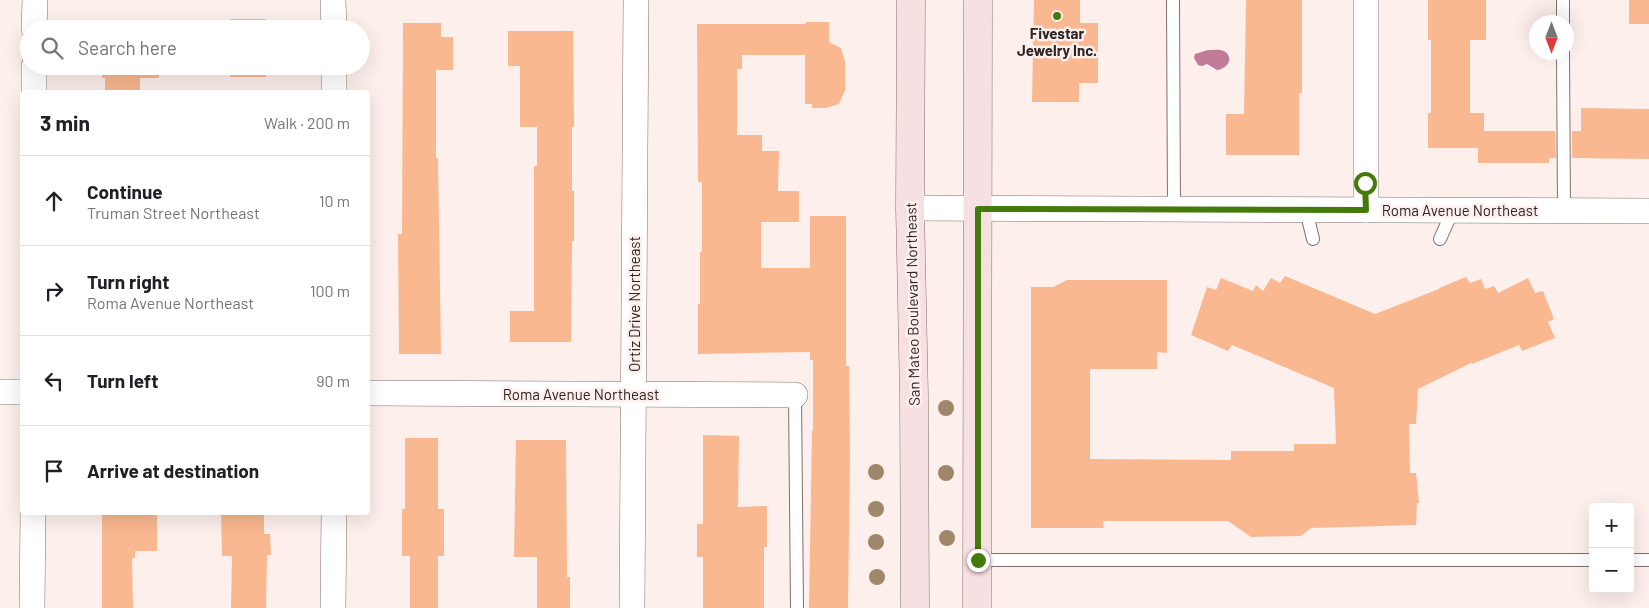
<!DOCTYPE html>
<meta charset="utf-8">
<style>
:root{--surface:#fff;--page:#f2f2f2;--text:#202124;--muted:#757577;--line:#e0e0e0}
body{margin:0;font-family:Barlow,sans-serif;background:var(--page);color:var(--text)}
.controls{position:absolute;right:15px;bottom:15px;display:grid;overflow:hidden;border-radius:5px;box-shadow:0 5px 20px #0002}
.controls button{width:45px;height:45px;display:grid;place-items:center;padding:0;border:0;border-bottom:1px solid var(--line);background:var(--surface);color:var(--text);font:25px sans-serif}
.compass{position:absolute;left:1529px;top:15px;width:45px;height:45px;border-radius:50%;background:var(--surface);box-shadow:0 5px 20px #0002;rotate:180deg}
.stop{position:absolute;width:15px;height:15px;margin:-11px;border:4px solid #447a0c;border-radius:50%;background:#fff}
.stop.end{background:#447a0c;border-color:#fff;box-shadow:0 1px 5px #0008}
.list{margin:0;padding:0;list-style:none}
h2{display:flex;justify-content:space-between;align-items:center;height:65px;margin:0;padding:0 20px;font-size:21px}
h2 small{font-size:16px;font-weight:400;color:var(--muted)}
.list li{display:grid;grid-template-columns:32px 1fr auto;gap:15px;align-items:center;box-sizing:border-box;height:90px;padding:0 20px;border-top:1px solid var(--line)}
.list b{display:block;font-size:19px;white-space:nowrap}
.list p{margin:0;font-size:16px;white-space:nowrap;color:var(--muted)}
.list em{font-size:16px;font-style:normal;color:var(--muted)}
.icon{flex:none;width:28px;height:28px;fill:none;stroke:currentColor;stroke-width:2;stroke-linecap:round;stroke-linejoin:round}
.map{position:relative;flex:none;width:1649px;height:608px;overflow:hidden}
.search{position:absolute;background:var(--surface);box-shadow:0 5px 20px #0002;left:20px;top:20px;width:350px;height:55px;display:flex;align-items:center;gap:12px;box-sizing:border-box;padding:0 18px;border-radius:28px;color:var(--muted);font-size:19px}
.panel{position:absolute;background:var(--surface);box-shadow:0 5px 20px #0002;left:20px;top:90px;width:350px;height:425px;border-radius:5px}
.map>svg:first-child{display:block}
.water{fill:#c07b98}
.building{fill:#f9b890}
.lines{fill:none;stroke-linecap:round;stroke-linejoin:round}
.lane-casing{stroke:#826f6b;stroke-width:14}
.street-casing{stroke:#826f6b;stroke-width:26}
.secondary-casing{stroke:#826f6b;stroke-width:29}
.lane{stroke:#fff;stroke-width:12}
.street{stroke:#fff;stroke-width:25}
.secondary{stroke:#f7e0e2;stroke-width:28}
.tree{fill:#9e876a}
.route{stroke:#447a0c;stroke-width:6}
.poi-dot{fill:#447a0c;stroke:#fdefec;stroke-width:2}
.labels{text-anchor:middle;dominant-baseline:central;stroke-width:5;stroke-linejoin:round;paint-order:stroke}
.poi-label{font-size:15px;font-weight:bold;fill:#2e2624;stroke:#fdefec}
.street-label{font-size:15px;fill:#2e2624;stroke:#fdefec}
</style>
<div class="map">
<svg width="1649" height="608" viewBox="0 0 1649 608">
<rect width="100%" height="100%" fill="#fdefec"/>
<path class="water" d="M1208 50C1213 50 1219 49 1224 51 1235 58 1227 69 1217 70L1207 64 1202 66 1198 65 1194 58 1195 54Z"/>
<g class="building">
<polygon points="1034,0 1080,0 1080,23 1098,23 1098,83 1079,83 1079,102 1032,102"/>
<polygon points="1246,0 1302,0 1302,93 1299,93 1299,155 1226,155 1226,114 1244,114"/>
<polygon points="1428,0 1486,0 1486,40 1470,40 1470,113 1484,113 1484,131 1555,131 1556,158 1549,158 1549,163 1478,163 1478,148 1428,148 1428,113 1431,113 1431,40 1428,40"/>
<rect x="1629" y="0" width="20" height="24"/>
<rect x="230" y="19" width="36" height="10"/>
<rect x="102" y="20" width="57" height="9"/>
<polygon points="806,22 829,22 829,42 841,48 845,61 845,90 839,104 826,108 812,108 812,104 805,104 805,55 742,55 742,69 737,69 737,135 762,135 762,151 779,151 778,191 799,191 799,222 761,222 761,268 810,268 810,216 846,216 846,366 849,366 850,456 848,608 809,608 812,431 813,430 813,360 810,360 810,352 698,354 698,304 700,304 700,252 702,252 702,182 698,182 697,24 806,24"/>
<polygon points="403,23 441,23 441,37 453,37 453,70 436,70 436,158 438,158 441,354 399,354 398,234 402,234"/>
<polygon points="508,31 573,31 574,127 572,127 572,191 574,191 574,241 572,241 571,342 510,342 510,311 534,311 534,166 537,166 537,127 520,127 520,66 508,66"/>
<polygon points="102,66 159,66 159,78 140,78 140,92 105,92 105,78 102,78"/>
<rect x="230" y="66" width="36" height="11"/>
<polygon points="1581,108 1649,109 1649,159 1572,158 1572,131 1581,131"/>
<polygon points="1285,276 1375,314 1439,289 1439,288 1466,277 1470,283 1481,279 1485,289 1494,286 1498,293 1528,278 1535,293 1543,291 1554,319 1548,322 1555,338 1522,351 1519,345 1472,364 1471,363 1418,389 1416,424 1409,424 1410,473 1416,473 1419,503 1417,503 1416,525 1311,528 1301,536 1251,537 1228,521 1103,521 1104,528 1031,528 1031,287 1053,287 1067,280 1167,280 1167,353 1157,352 1157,369 1090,369 1090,459 1231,460 1231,451 1294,451 1294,444 1336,444 1334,388 1232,345 1228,351 1191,335 1207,287 1216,290 1221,278 1253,291 1256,285 1263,291 1271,278 1280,283"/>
<polygon points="703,435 739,436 738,507 767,506 767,547 764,547 764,608 703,608 703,557 697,557 697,524 703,524"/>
<polygon points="405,438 438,438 438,509 444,509 444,556 438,556 438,608 410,608 410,556 402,556 402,509 405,509"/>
<polygon points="516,440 566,440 567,577 570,577 570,608 537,608 537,557 514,557"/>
<polygon points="102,512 157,512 157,551 135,551 135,558 132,558 133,608 102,608"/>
<polygon points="221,512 264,512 264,534 270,534 271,555 267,555 266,608 231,608 232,556 222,556"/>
</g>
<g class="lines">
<defs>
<g id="lane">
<polyline points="1173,0 1174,209"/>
<polyline points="1563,0 1563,22"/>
<polyline points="1563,52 1564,211"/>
<polyline points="1306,210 1313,239"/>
<polyline points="1440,239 1453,210"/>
<polyline points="795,395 797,608"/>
<polyline points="978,560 1593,560"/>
<polyline points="1630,560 1649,560"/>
</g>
<g id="street">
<polyline points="333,0 334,29"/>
<polyline points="34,29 35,0"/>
<polyline points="334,66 334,92"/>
<polyline points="34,92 34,66"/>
<polyline points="910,208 1649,211"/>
<polyline points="1366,210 1366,0"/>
<polyline points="0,392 22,392"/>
<polyline points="368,393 795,395"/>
<polyline points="32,608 33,512"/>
<polyline points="333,608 334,512"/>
<polyline points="632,608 636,0"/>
</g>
<g id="secondary">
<polyline points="911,0 910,208 914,395 915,608"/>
<polyline points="977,608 978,0"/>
</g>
</defs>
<use href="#lane" class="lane-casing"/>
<use href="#street" class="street-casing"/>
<use href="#secondary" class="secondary-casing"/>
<use href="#lane" class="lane"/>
<use href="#street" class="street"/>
<use href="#secondary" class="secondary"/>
</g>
<g class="tree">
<circle cx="946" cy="408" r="8"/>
<circle cx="876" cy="472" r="8"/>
<circle cx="946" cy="473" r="8"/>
<circle cx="876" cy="509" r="8"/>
<circle cx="947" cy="538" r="8"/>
<circle cx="876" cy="542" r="8"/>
<circle cx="877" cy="577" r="8"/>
</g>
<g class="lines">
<polyline class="route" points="978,560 978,209 1366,210 1365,183"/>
</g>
<circle class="poi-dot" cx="1057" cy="16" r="5"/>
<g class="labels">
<g class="poi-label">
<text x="1057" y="33">Fivestar<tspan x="1057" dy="17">Jewelry Inc.</tspan></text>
</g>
<g class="street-label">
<text x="1460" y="210">Roma Avenue Northeast</text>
<text transform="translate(634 304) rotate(-90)">Ortiz Drive Northeast</text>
<text transform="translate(912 304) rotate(-91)">San Mateo Boulevard Northeast</text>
<text x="581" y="394">Roma Avenue Northeast</text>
</g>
</g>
</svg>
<div class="controls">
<button>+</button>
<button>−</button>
</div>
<svg class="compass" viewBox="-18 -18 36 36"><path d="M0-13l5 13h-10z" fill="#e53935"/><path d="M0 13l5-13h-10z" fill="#757577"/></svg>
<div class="stop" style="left:1365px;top:183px"></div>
<div class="stop end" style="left:978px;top:560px"></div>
<div class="search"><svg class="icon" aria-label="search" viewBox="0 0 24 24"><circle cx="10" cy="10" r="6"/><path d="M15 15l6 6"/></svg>Search here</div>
<section class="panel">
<h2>3 min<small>Walk · 200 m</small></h2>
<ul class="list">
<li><svg class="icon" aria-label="ahead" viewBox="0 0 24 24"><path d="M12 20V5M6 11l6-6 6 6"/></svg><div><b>Continue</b><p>Truman Street Northeast</p></div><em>10 m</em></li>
<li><svg class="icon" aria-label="right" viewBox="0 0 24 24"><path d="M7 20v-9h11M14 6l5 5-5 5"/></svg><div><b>Turn right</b><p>Roma Avenue Northeast</p></div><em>100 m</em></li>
<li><svg class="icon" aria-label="left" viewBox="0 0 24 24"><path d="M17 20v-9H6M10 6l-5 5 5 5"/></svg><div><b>Turn left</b></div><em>90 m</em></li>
<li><svg class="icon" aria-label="arrive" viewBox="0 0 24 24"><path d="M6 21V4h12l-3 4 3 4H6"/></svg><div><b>Arrive at destination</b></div></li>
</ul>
</section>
</div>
